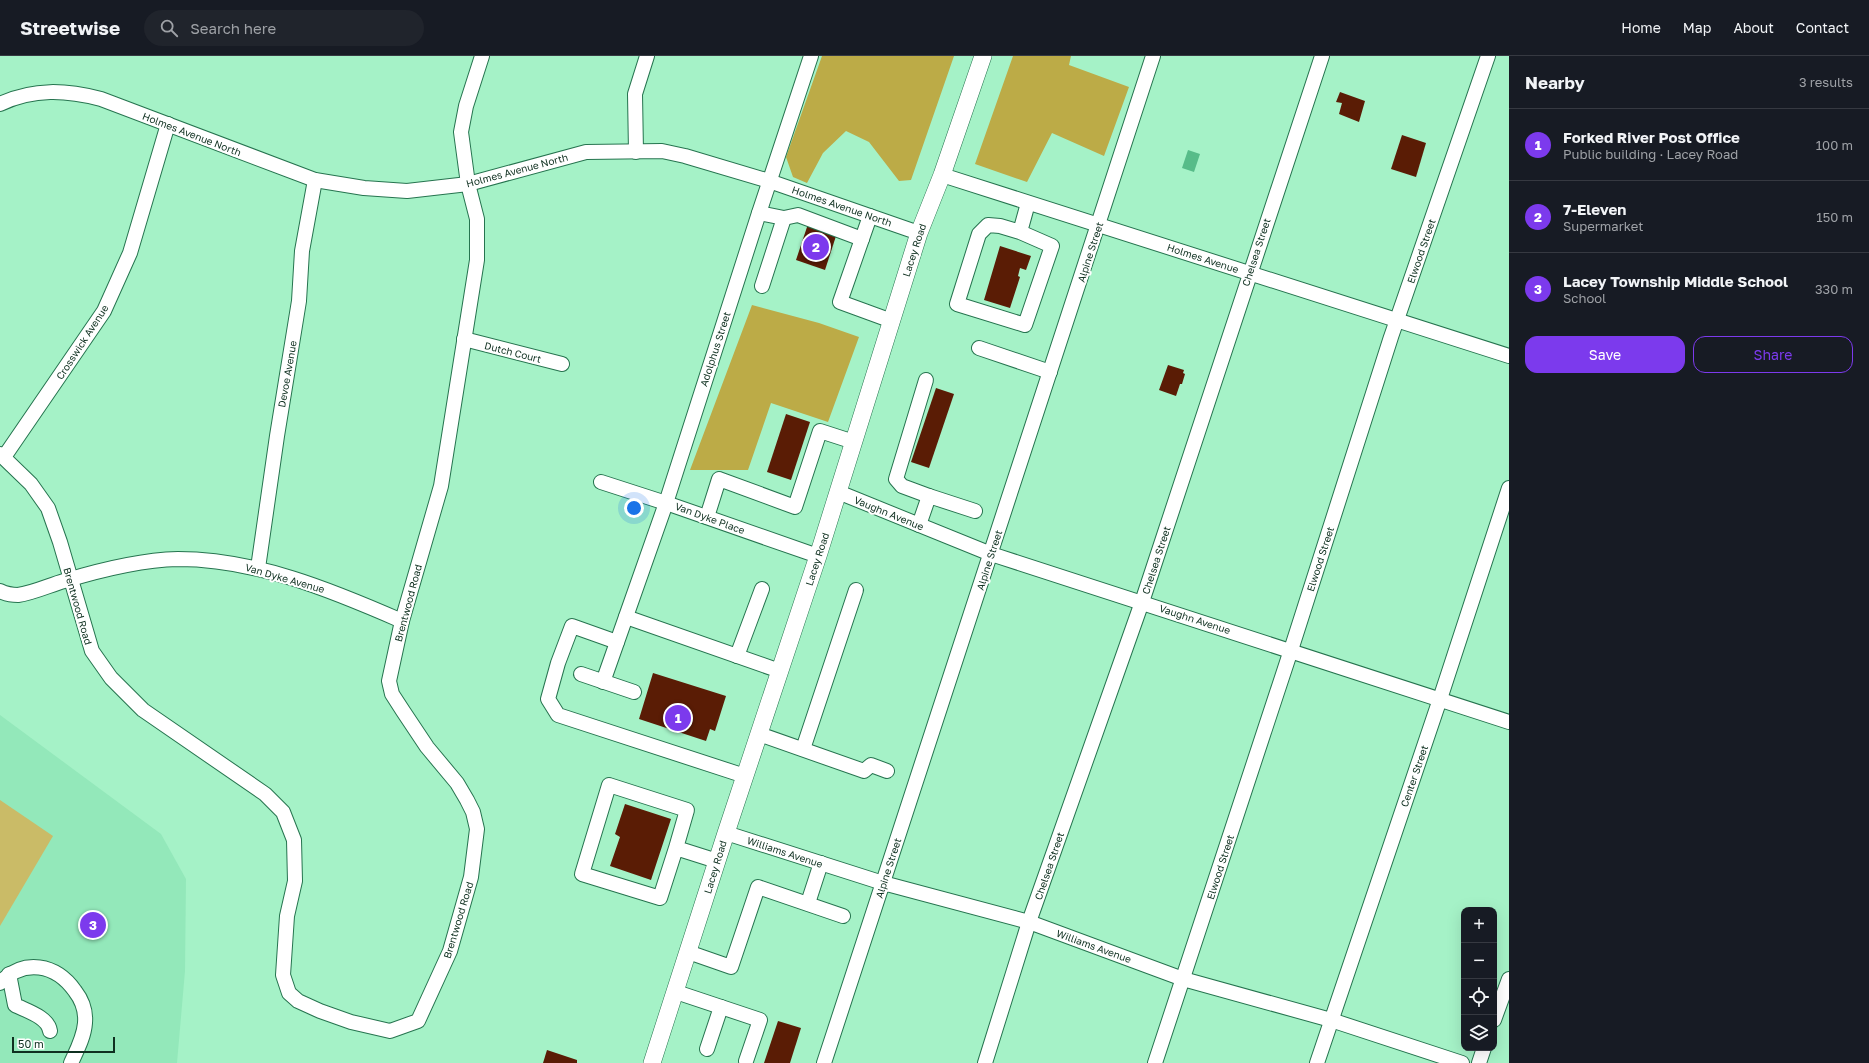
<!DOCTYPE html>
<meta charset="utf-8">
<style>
:root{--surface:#171b24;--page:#20242c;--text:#f1f3f6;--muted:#9ea1a6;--line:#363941;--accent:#7c3aed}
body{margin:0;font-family:"Golos Text",sans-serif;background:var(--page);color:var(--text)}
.controls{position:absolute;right:12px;bottom:12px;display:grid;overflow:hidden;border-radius:8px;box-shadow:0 4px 16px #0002}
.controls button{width:36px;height:36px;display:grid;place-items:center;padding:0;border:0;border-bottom:1px solid var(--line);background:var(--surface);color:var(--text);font:20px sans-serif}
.scale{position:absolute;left:12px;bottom:10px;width:103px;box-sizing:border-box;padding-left:4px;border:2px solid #0f3020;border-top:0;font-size:11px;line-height:14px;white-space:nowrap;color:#0f3020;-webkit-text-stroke:3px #fff;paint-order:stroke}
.you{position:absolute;left:634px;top:452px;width:14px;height:14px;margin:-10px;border:3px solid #fff;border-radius:50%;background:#1a73e8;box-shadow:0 0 0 6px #1a73e833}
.badge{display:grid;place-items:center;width:26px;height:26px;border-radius:50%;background:var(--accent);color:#fff;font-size:13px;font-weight:700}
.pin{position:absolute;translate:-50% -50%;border:2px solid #fff;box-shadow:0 1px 4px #0006}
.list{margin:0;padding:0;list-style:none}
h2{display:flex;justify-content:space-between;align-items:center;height:52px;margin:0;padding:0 16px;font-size:17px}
h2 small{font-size:13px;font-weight:400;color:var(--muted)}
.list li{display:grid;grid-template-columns:26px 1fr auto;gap:12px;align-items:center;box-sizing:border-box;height:72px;padding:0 16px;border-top:1px solid var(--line)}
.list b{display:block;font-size:15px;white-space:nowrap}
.list p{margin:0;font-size:13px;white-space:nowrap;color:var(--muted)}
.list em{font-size:13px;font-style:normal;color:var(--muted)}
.actions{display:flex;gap:8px;padding:12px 16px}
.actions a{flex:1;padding:9px 0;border:1px solid var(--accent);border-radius:12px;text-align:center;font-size:14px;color:var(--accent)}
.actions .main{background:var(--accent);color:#fff}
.icon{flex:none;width:22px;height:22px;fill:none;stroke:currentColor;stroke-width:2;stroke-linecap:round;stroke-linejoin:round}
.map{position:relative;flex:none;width:1509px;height:1007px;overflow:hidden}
header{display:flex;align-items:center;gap:24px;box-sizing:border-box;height:56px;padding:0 20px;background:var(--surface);border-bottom:1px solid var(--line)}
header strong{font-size:19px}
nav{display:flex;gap:22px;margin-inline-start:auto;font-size:14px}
.search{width:280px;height:36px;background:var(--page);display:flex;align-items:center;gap:10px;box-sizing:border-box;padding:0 14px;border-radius:22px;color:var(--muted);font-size:15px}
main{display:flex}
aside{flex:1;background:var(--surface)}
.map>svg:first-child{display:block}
.built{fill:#93e8ba}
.green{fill:#cabb67}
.forest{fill:#bcab47}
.water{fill:#57bc89}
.building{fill:#5a1c05}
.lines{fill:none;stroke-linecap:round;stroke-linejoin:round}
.minor-casing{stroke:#26744f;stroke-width:16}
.major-casing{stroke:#26744f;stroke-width:18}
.minor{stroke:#fff;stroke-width:14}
.major{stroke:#fff;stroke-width:17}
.labels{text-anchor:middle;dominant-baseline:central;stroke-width:4;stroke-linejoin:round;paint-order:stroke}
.street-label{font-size:10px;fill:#0f3020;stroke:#fff}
</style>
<header>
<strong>Streetwise</strong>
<div class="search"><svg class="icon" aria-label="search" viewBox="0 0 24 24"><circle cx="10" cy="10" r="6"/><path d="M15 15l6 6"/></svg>Search here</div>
<nav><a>Home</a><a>Map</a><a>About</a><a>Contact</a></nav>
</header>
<main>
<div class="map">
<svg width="1509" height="1007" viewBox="0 0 1509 1007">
<rect width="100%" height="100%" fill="#a5f2c7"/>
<polygon class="built" points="0,659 161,778 186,823 185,915 177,1007 0,1007"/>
<polygon class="green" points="0,744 53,780 0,870"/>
<g class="forest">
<polygon points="822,0 954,0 911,124 899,125 869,86 846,75 823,97 807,127 793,121 786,101"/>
<polygon points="1013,0 1071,0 1069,9 1129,31 1104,100 1052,77 1027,126 975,108"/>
<polygon points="752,249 819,267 859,281 828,366 771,347 748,414 690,414"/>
</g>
<polygon class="water" points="1188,94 1200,98 1194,116 1182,112"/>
<g class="building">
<polygon points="1340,36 1365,45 1359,66 1339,58 1342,47 1336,46"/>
<polygon points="1402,79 1426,87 1416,121 1391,113"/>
<polygon points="808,168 837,177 825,214 796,204"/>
<polygon points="1000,190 1031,200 1026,214 1020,212 1018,220 1020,221 1010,252 984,244"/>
<polygon points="1168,309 1184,314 1183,317 1185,318 1182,328 1180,328 1176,340 1159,334"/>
<polygon points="936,332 954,338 929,412 911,406"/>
<polygon points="786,358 810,366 791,424 767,416"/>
<polygon points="653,617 726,640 715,675 710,673 706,685 639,663"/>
<polygon points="625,748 671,763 651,824 610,810 620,781 615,778"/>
<polygon points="778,965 801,972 790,1007 764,1007"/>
<polygon points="547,994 577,1004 577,1007 543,1007"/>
</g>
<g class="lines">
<defs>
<g id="minor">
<path d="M0 48C34 32 66 34 101 43L315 124 364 132 407 135 468 128 586 96 662 95 685 100 769 125 919 177"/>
<polyline points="636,96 635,38 647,0"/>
<polyline points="942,119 1509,300"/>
<polyline points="759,157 784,162 798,159 862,183"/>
<polyline points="870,160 840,246 892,265"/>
<polyline points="1020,176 1052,190 1025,269 957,248 979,178 988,169 1000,170 1020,176 1028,147"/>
<polyline points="762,230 784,162"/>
<polyline points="464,283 562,308"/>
<polyline points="979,292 1050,316"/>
<polyline points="926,324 896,423 902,430 929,440"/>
<polyline points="0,398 31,428 48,452 60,486 92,595 111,622 143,654 265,738 283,756 294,784 295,825 287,860 283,919 289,937 298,945 320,955 351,966 390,975 418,965 450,895 471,821 477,773 473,756 467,744 457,727 427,691 403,655 392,638 389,625 402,565 441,430 477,204 477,163 468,128 461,76 466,50 482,0"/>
<polyline points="4,401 104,255 130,197 168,68"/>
<polyline points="601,426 666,447 818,500"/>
<polyline points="838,436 991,498 1509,666"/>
<polyline points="707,461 719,423 795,451 820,375 854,386"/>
<polyline points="919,469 929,440 975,455"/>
<polyline points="258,512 277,380 299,245 302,195 315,124"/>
<path d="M0 535C6 538 12 539 18 539 33 537 50 529 64 525 100 514 140 504 178 503 256 503 331 534 402 565"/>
<polyline points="626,561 780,615"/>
<polyline points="617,586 572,570 558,607 548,643 558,659 745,720"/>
<polyline points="737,600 762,533"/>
<polyline points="581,618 634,636"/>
<polyline points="603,626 666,447 759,157 811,0"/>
<polyline points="759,678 864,715 871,709 887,715"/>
<polyline points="803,693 856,534"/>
<polyline points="726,777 883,827 1029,866 1183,923 1331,964 1462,1007"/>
<polyline points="676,792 660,842 582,818 609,729 687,754 676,792 717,805"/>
<polyline points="808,847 821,807"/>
<polyline points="688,896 731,911 758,831 843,860"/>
<path d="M9 918 15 949C27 955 48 961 50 975"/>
<path d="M0 927C24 902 56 908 75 935 82 944 86 955 85 967 84 981 77 994 71 1007"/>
<polyline points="676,936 760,964 746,1005"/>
<polyline points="1494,964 1509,923"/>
<polyline points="707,993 721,951"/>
<polyline points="824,1007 1153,0"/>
<polyline points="985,1007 1029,866 1142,546 1322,0"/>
<polyline points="1155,1007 1291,594 1391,281 1488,0"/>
<polyline points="1317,1007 1440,643 1509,432"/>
<polyline points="1479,1007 1484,992"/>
</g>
<polyline id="major" points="652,1007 726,777 818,500 919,177 942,119 983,0"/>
</defs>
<use href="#minor" class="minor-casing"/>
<use href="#major" class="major-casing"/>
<use href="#minor" class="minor"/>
<use href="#major" class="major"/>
</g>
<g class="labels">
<g class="street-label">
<text transform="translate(192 78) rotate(21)">Holmes Avenue North</text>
<text transform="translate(517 114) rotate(-15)">Holmes Avenue North</text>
<text transform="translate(842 150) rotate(19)">Holmes Avenue North</text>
<text transform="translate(914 194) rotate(-72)">Lacey Road</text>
<text transform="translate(1421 195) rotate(-71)">Elwood Street</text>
<text transform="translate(1090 196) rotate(-72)">Alpine Street</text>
<text transform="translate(1256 196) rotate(-72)">Chelsea Street</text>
<text transform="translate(1203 202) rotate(18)">Holmes Avenue</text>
<text transform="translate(82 286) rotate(-57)">Crosswick Avenue</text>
<text transform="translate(715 293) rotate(-72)">Adolphus Street</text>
<text transform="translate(513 296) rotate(14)">Dutch Court</text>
<text transform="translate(287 318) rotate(-80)">Devoe Avenue</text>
<text transform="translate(889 457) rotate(22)">Vaughn Avenue</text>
<text transform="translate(710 462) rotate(20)">Van Dyke Place</text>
<text transform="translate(817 503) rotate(-72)">Lacey Road</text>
<text transform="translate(1320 503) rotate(-72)">Elwood Street</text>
<text transform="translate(989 504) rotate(-72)">Alpine Street</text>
<text transform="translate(1156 504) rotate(-72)">Chelsea Street</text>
<text transform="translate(285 522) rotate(16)">Van Dyke Avenue</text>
<text transform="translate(408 547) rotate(-75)">Brentwood Road</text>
<text transform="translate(78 550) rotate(74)">Brentwood Road</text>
<text transform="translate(1195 563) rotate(18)">Vaughn Avenue</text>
<text transform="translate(1414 720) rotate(-71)">Center Street</text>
<text transform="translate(785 796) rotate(18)">Williams Avenue</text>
<text transform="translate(1049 810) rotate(-71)">Chelsea Street</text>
<text transform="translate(715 811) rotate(-73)">Lacey Road</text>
<text transform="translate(1220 811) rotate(-72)">Elwood Street</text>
<text transform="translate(888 812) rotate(-72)">Alpine Street</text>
<text transform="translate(458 864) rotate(-73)">Brentwood Road</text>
<text transform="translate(1094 890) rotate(20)">Williams Avenue</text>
</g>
</g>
</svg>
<div class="controls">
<button>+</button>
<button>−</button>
<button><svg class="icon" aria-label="locate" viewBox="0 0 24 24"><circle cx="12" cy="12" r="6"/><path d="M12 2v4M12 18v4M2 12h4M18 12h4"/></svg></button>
<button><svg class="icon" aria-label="layers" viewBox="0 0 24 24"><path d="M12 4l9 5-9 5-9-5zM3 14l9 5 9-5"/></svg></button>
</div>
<div class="scale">50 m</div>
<div class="you"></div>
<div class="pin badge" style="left:678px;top:662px">1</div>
<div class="pin badge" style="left:816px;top:191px">2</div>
<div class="pin badge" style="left:93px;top:869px">3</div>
</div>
<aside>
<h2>Nearby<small>3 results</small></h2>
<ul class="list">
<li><span class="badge">1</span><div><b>Forked River Post Office</b><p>Public building · Lacey Road</p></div><em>100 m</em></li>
<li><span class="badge">2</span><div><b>7-Eleven</b><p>Supermarket</p></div><em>150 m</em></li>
<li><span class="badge">3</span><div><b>Lacey Township Middle School</b><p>School</p></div><em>330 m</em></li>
</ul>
<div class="actions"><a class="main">Save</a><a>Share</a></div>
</aside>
</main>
